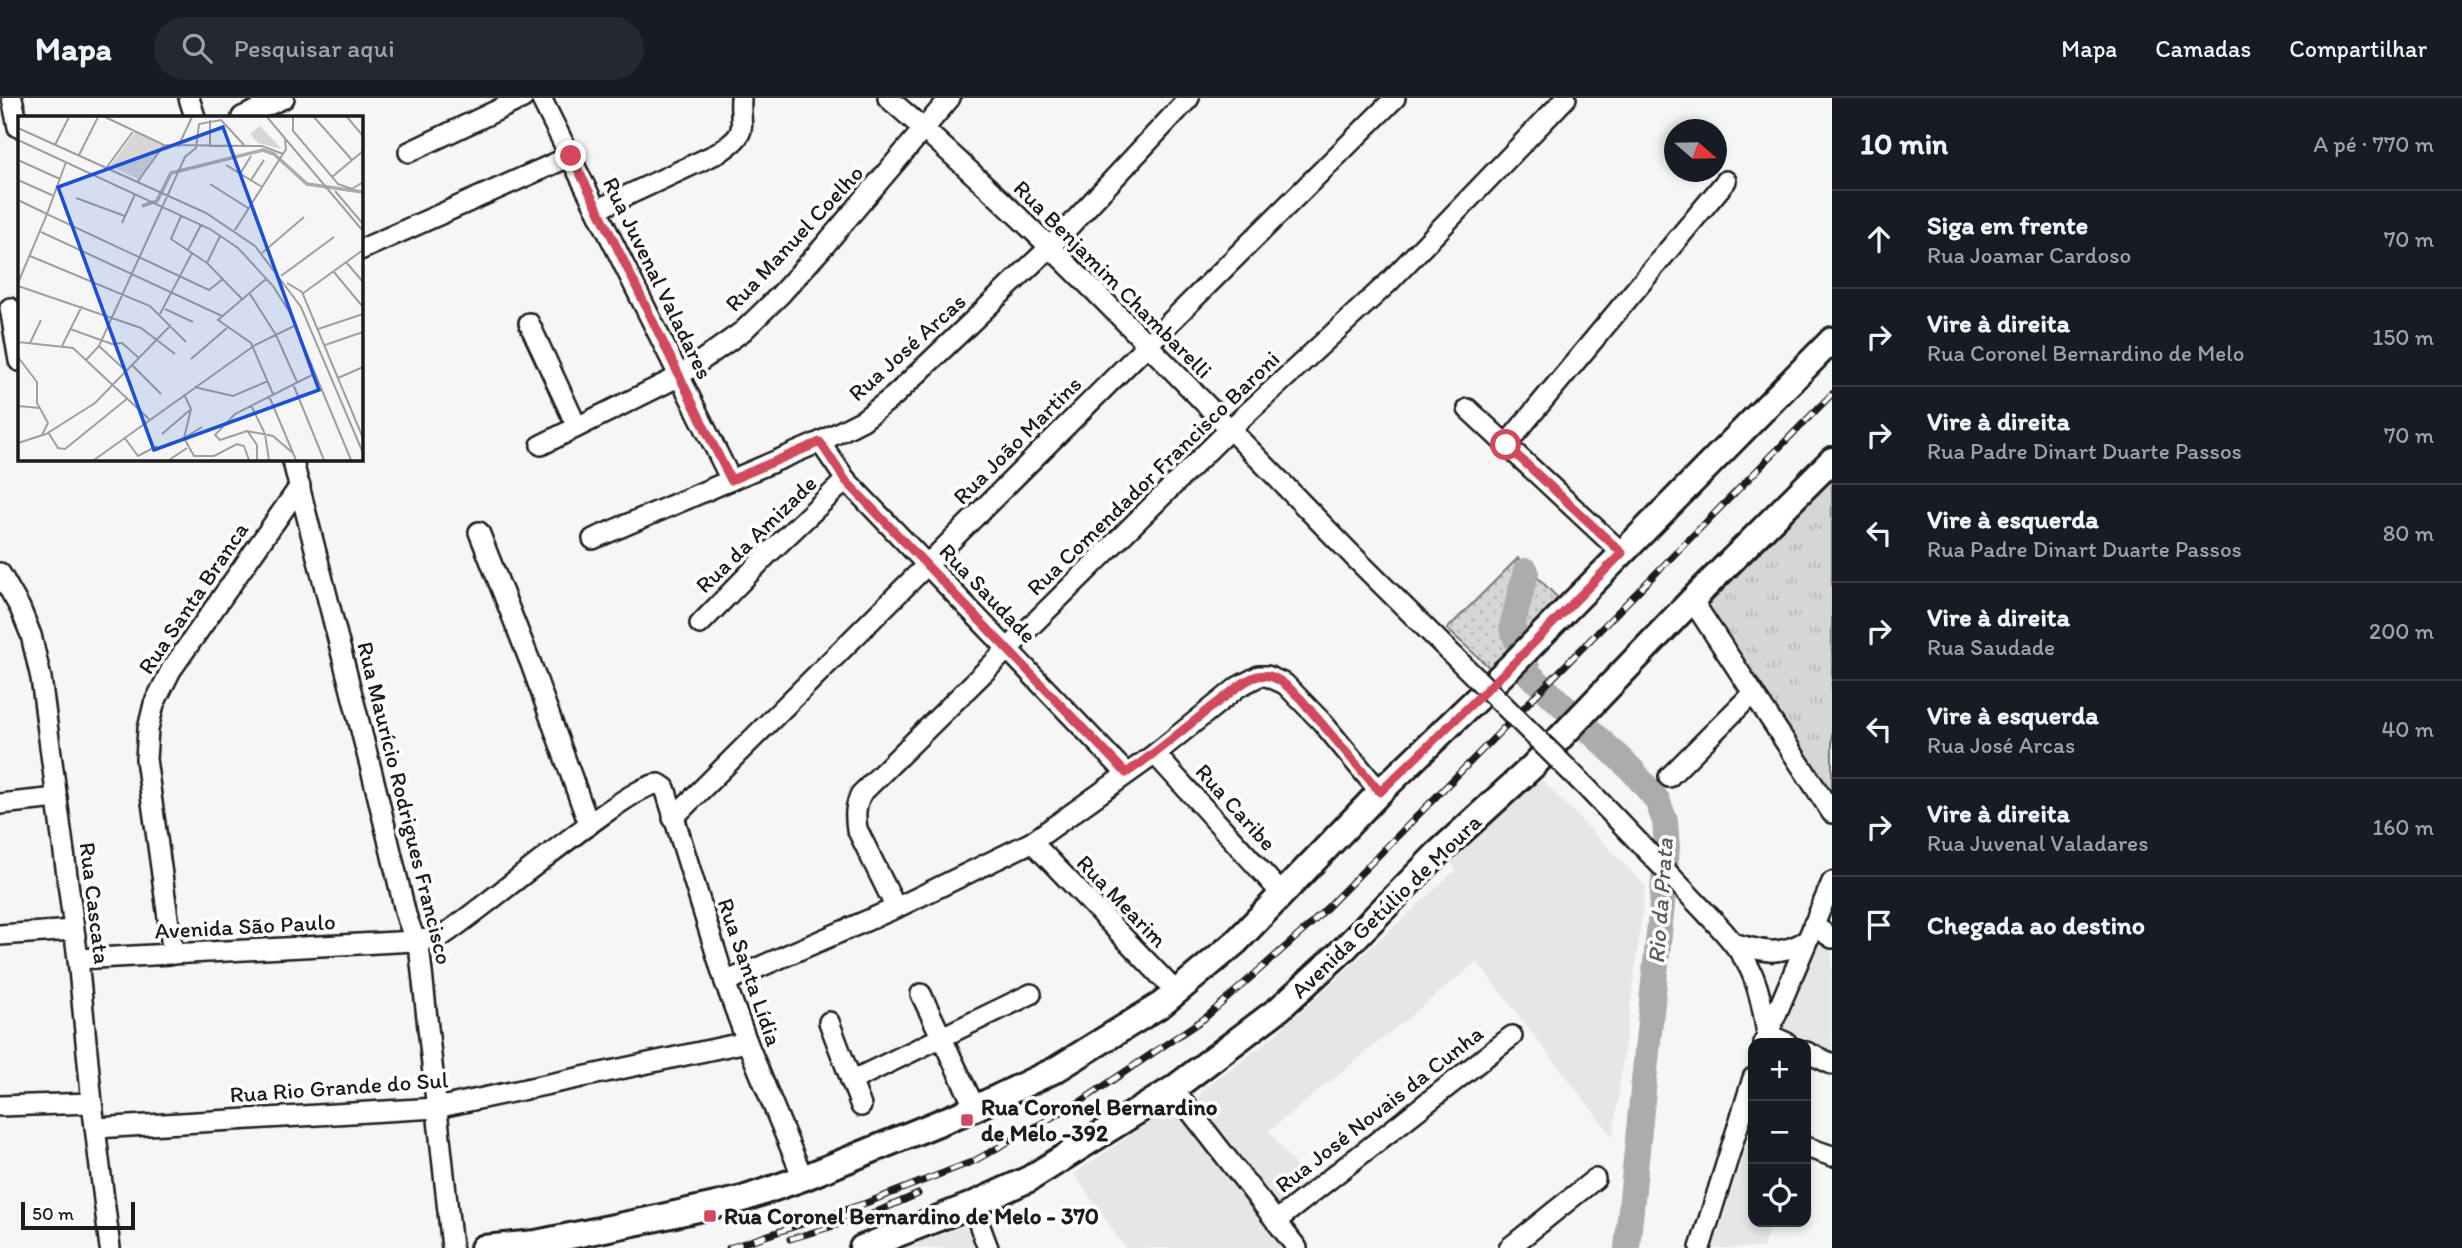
<!DOCTYPE html>
<html lang="pt">
<meta charset="utf-8">
<style>
:root{--surface:#171b24;--page:#242831;--text:#f1f3f6;--muted:#9ea1a6;--line:#363941}
body{margin:0;font-family:Itim,sans-serif;background:var(--page);color:var(--text)}
.controls{position:absolute;right:21px;bottom:21px;display:grid;overflow:hidden;border-radius:14px;box-shadow:0 4px 10px #0003}
.controls button{width:63px;height:63px;display:grid;place-items:center;padding:0;border:0;border-bottom:2px solid var(--line);background:var(--surface);color:var(--text);font:35px sans-serif}
.compass{position:absolute;left:1664px;top:21px;width:63px;height:63px;border-radius:50%;background:var(--surface);box-shadow:0 4px 10px #0003;rotate:110deg}
.scale{position:absolute;left:21px;bottom:18px;width:114px;box-sizing:border-box;padding-left:7px;border:4px solid #1c1c1c;border-top:0;font-size:19px;line-height:24px;white-space:nowrap;color:#1c1c1c;-webkit-text-stroke:5px #fff;paint-order:stroke}
.stop{position:absolute;width:21px;height:21px;margin:-16px;border:5px solid #d1495b;border-radius:50%;background:#fff}
.stop.end{background:#d1495b;border-color:#fff;box-shadow:0 2px 7px #0008}
.list{margin:0;padding:0;list-style:none}
h2{display:flex;justify-content:space-between;align-items:center;height:91px;margin:0;padding:0 28px;font-size:30px}
h2 small{font-size:23px;font-weight:400;color:var(--muted)}
.list li{display:grid;grid-template-columns:46px 1fr auto;gap:21px;align-items:center;box-sizing:border-box;height:98px;padding:0 28px;border-top:2px solid var(--line)}
.list b{display:block;font-size:26px;white-space:nowrap}
.list p{margin:0;font-size:23px;white-space:nowrap;color:var(--muted)}
.list em{font-size:23px;font-style:normal;color:var(--muted)}
.icon{flex:none;width:38px;height:38px;fill:none;stroke:currentColor;stroke-width:2;stroke-linecap:round;stroke-linejoin:round}
.map{position:relative;flex:none;width:1832px;height:1150px;overflow:hidden}
header{display:flex;align-items:center;gap:42px;box-sizing:border-box;height:98px;padding:0 35px;background:var(--surface);border-bottom:2px solid var(--line)}
header strong{font-size:33px}
nav{display:flex;gap:38px;margin-inline-start:auto;font-size:24px}
.search{width:490px;height:63px;background:var(--page);display:flex;align-items:center;gap:18px;box-sizing:border-box;padding:0 24px;border-radius:38px;color:var(--muted);font-size:26px}
main{display:flex}
aside{flex:1;background:var(--surface)}
.map>svg:first-child{display:block}
.built{fill:#e6e6e6}
.grass{fill:url(#grass-dots);stroke:#797979;stroke-width:2}
.park{fill:url(#park-tufts);stroke:#797979;stroke-width:2}
.lines{fill:none;stroke-linecap:round;stroke-linejoin:round}
.river{stroke:#acacac;stroke-width:26}
.minor-casing{stroke:#1c1c1c;stroke-width:24}
.major-casing{stroke:#1c1c1c;stroke-width:30}
.minor{stroke:#fff;stroke-width:19}
.major{stroke:#fff;stroke-width:24}
.rail-casing{stroke:#1c1c1c;stroke-width:7}
.rail{stroke:#fff;stroke-width:4.5;stroke-dasharray:13;stroke-linecap:butt}
.minor-bridge-casing{stroke:#1c1c1c;stroke-width:24;stroke-linecap:butt}
.minor-bridge{stroke:#fff;stroke-width:19}
.route{stroke:#d1495b;stroke-width:9}
.poi-dot{fill:#d1495b;stroke:#fff;stroke-width:2.5}
.labels{text-anchor:middle;dominant-baseline:central;stroke-width:7;stroke-linejoin:round;paint-order:stroke}
.street-label{font-size:23px;fill:#1c1c1c;stroke:#fff}
.poi-label{font-size:23px;font-weight:bold;fill:#1c1c1c;stroke:#fff;text-anchor:start}
.water-label{font-size:24px;font-style:italic;fill:#5d5d5d;stroke:#fff}
.inset-river{fill:none;stroke:#acacac;stroke-width:3.5}
.inset-road{fill:none;stroke:#9f9f9f;stroke-width:2}
.view{fill:#1d4ed8;fill-opacity:0.15;stroke:#1d4ed8;stroke-width:3.5}
.inset-edge{fill:none;stroke:#1c1c1c;stroke-width:3.5}
</style>
<header>
<strong>Mapa</strong>
<div class="search"><svg class="icon" aria-label="search" viewBox="0 0 24 24"><circle cx="10" cy="10" r="6"/><path d="M15 15l6 6"/></svg>Pesquisar aqui</div>
<nav><a>Mapa</a><a>Camadas</a><a>Compartilhar</a></nav>
</header>
<main>
<div class="map">
<svg width="1832" height="1150" viewBox="0 0 1832 1150">
<defs>
<pattern id="grass-dots" width="8" height="8" patternUnits="userSpaceOnUse" patternTransform="scale(1.75)"><rect width="8" height="8" fill="#d6d6d6"/><path d="M2 2h.1M6 6h.1" fill="none" stroke="#b7b7b7" stroke-width="1.8" stroke-linecap="round"/></pattern>
<pattern id="park-tufts" width="24" height="20" patternUnits="userSpaceOnUse" patternTransform="scale(1.75)"><rect width="24" height="20" fill="#d6d6d6"/><path d="M3 7l-1-3M5 7V3M7 7l1-3M15 17l-1-3M17 17v-4M19 17l1-3" fill="none" stroke="#b7b7b7"/></pattern>
</defs>
<rect width="100%" height="100%" fill="#f6f6f6"/>
<filter id="ink" filterUnits="userSpaceOnUse"><feTurbulence type="fractalNoise" baseFrequency=".0143" numOctaves="2"/><feDisplacementMap in="SourceGraphic" scale="14" xChannelSelector="R" yChannelSelector="G"/><feConvolveMatrix kernelMatrix="1 2 1 2 8 2 1 2 1" color-interpolation-filters="sRGB"/></filter>
<g filter="url(#ink)">
<g class="built">
<polygon points="1532,672 1646,788 1613,1039 1477,864 1269,1033 1308,1084 1280,1107 1200,1007 1199,999 1203,991 1266,945 1456,772 1446,758"/>
<polygon points="1818,842 1832,851 1832,956 1781,933"/>
<polygon points="1172,1008 1178,1012 1288,1150 1125,1150 1074,1076"/>
<polygon points="1748,1044 1753,1046 1753,1124 1771,1124 1763,1150 1713,1150"/>
<polygon points="970,1126 979,1150 903,1150"/>
</g>
<polygon class="grass" points="1518,460 1558,500 1490,570 1447,531"/>
<polygon class="park" points="1832,381 1832,698 1707,508"/>
<g class="lines">
<polyline class="river" points="1526,473 1512,529 1529,576 1632,672 1657,702 1665,723 1667,749 1662,806 1627,1150"/>
<defs>
<g id="minor">
<polyline points="12,0 18,29"/>
<polyline points="189,0 195,19"/>
<polyline points="541,0 731,382"/>
<path d="M888 0C1053 142 1204 306 1357 462"/>
<polyline points="242,19 284,0"/>
<polyline points="409,54 523,0"/>
<path d="M598 111 718 55C751 33 739 32 741 0"/>
<polyline points="360,152 571,58"/>
<polyline points="10,210 19,263"/>
<polyline points="529,225 577,329"/>
<polyline points="1468,311 1622,455"/>
<polyline points="820,344 846,382 1126,675"/>
<polyline points="541,347 678,279 743,233 780,197 824,148 950,0"/>
<polyline points="1506,347 1726,83"/>
<polyline points="292,360 377,695 406,817 420,856 452,1150"/>
<polyline points="479,434 531,566 589,727"/>
<polyline points="593,441 820,344 863,322 894,298 1049,150 1189,0"/>
<polyline points="0,475 20,510 31,537 41,580 78,861 92,1005 110,1150"/>
<polyline points="1692,502 1832,715"/>
<polyline points="700,526 768,456 846,382"/>
<polyline points="1155,656 1282,796"/>
<polyline points="1669,679 1753,595"/>
<polyline points="0,706 57,700"/>
<polyline points="673,720 1395,0"/>
<polyline points="1032,744 1177,895"/>
<path d="M896 810 857 731C855 718 855 708 861 696L1229 332 1389 184 1566 0"/>
<path d="M1709 818C1750 860 1758 878 1767 936L1787 945"/>
<polyline points="1813,827 1832,840"/>
<polyline points="0,837 73,832"/>
<path d="M1736 846C1765 854 1779 858 1806 843"/>
<polyline points="173,856 146,661 148,631 154,606 171,572 300,388"/>
<path d="M78 861 415 843 440 839C477 817 632 683 659 686L665 690 725 884 747 944 803 1080"/>
<polyline points="725,884 896,810 1032,744 1155,656 1238,589 1259,578 1267,578 1285,586 1322,624 1380,694"/>
<polyline points="921,896 975,1010"/>
<polyline points="829,924 861,1008"/>
<polyline points="1764,945 1832,784"/>
<polyline points="1806,954 1832,966"/>
<polyline points="851,983 1031,896"/>
<polyline points="1173,991 1297,1150"/>
<polyline points="0,1008 92,1005"/>
<polyline points="96,1030 436,1010 747,944"/>
<polyline points="1806,1049 1832,1058"/>
<polyline points="972,1107 988,1150"/>
<polyline points="1276,1123 1512,938"/>
<polyline points="1509,1150 1595,1081"/>
<polyline points="1700,1150 1753,980"/>
</g>
<g id="major">
<polyline points="483,1150 536,1145 648,1122 743,1101 803,1080 975,1010 1055,972 1162,906 1236,844 1380,694 1511,568 1832,242"/>
<polyline points="862,1150 972,1107 1029,1081 1173,991 1280,910 1344,851 1438,755 1533,668 1692,502 1832,362"/>
</g>
</defs>
<use href="#minor" class="minor-casing"/>
<use href="#major" class="major-casing"/>
<use href="#minor" class="minor"/>
<use href="#major" class="major"/>
<defs>
<g id="rail">
<polyline points="790,1141 867,1118 918,1096"/>
<polyline points="729,1150 866,1105 974,1063 1083,1002 1205,920 1310,827 1832,296"/>
</g>
</defs>
<use href="#rail" class="rail-casing"/>
<use href="#rail" class="rail"/>
<defs>
<polyline id="minor-bridge" points="1357,462 1588,691 1709,818"/>
</defs>
<use href="#minor-bridge" class="minor-bridge-casing"/>
<use href="#minor-bridge" class="minor-bridge"/>
</g>
</g>
<g class="lines" filter="url(#ink)">
<path class="route" d="M571 58C627 165 676 275 731 382L820 344 846 383 1126 675C1160 653 1189 626 1221 602 1232 594 1245 581 1258 578 1275 574 1289 590 1300 600L1380 694 1511 568 1622 455 1506 347"/>
</g>
<g class="poi-dot">
<rect x="960" y="1015" width="14" height="14" rx="3.5"/>
<rect x="703" y="1111" width="14" height="14" rx="3.5"/>
</g>
<g class="labels">
<g class="street-label">
<text transform="translate(794 140) rotate(-47)">Rua Manuel Coelho</text>
<text transform="translate(658 180) rotate(64)">Rua Juvenal Valadares</text>
<text transform="translate(1113 181) rotate(45)">Rua Benjamim Chambarelli</text>
<text transform="translate(907 249) rotate(-42)">Rua José Arcas</text>
<text transform="translate(1017 342) rotate(-45)">Rua João Martins</text>
<text transform="translate(1153 375) rotate(-44)">Rua Comendador Francisco Baroni</text>
<text transform="translate(756 436) rotate(-44)">Rua da Amizade</text>
<text transform="translate(988 495) rotate(46)">Rua Saudade</text>
<text transform="translate(193 500) rotate(-56)">Rua Santa Branca</text>
<text transform="translate(405 705) rotate(76)">Rua Maurício Rodrigues Francisco</text>
<text transform="translate(1236 709) rotate(48)">Rua Caribe</text>
<text transform="translate(1122 803) rotate(46)">Rua Mearim</text>
<text transform="translate(95 805) rotate(83)">Rua Cascata</text>
<text transform="translate(1386 808) rotate(-44)">Avenida Getúlio de Moura</text>
<text transform="translate(245 828) rotate(-3)">Avenida São Paulo</text>
<text transform="translate(750 874) rotate(71)">Rua Santa Lídia</text>
<text transform="translate(339 989) rotate(-4)">Rua Rio Grande do Sul</text>
<text transform="translate(1379 1011) rotate(-38)">Rua José Novais da Cunha</text>
</g>
<g class="poi-label">
<text x="981" y="1009">Rua Coronel Bernardino<tspan x="981" dy="26">de Melo -392</tspan></text>
<text x="724" y="1118">Rua Coronel Bernardino de Melo - 370</text>
</g>
<g class="water-label">
<text transform="translate(1660 803) rotate(-86)">Rio da Prata</text>
</g>
</g>
<g transform="translate(18 18)">
<rect width="345" height="345" fill="#f6f6f6"/>
<path d="M242 10 264 33 240 27 232 18Z" fill="#d6d6d6"/>
<path d="M117 16 145 29 120 63 92 50Z" fill="#d6d6d6"/>
<path class="inset-river" d="M124 90 139 85 153 57 245 34 256 38 289 68 345 76"/>
<path class="inset-road" d="M87 1 146 29 244 30 265 38M249 1 345 115M275 1V15L320 68 334 73 345 66M296 1 334 44M329 1 345 20M192 4V31M0 12 188 97 237 130 283 191 345 337M0 24 192 113 220 132 255 170 272 197 333 344M37 29 51 1M160 31 174 1M61 39 80 1M0 44 42 63M208 49 244 71M89 51 116 14M222 58 233 40M314 61 345 35M0 64 36 80M233 64 246 44M120 65 146 29M192 68 230 92M317 75 345 108M58 82 107 100M0 84 29 98 48 46M163 100 153 123 189 147 225 184M104 107 117 78M217 114 268 33 267 24M23 116 204 200M170 134 183 109M244 137 286 101M12 140 132 190 168 226M328 146 345 166M189 147 202 120M315 155 345 191M263 160 316 121M248 163 200 204 233 227 255 278M0 167 29 98 191 174 205 163M269 167 284 176 345 322M0 170 123 212 157 238M232 178 258 219 279 266M284 178 345 134M147 193 175 206M142 198 174 137M52 213 94 228 104 227 121 242M300 213 345 198M0 226 55 232 131 303M12 227 23 204M307 229 345 216M44 230 64 190M81 230 108 255M0 241 19 266V287L30 307 24 319M173 243 209 212M68 244 81 230 167 41 178 32 181 8 203 4 226 29M114 249 143 278M320 262 345 251M275 268 306 344M176 271 215 280 250 265M166 278 173 293 166 322 176 340H196L219 328 226 330 231 344M251 280 278 344M233 289 247 318 251 344M0 290 22 292M30 316 40 332 47 333 110 282M230 316 239 329V344M144 318 172 294M106 321 120 340 139 330M166 322 184 311M0 327 28 318 77 287 153 209M276 338 255 320 229 315 202 324 197 319 217 298 298 257M76 344 237 229 278 209M151 344 169 332"/>
<path class="view" d="M205 11 301 274 136 334 40 71Z"/>
<rect width="345" height="345" class="inset-edge"/>
</g>
</svg>
<div class="controls">
<button>+</button>
<button>−</button>
<button><svg class="icon" aria-label="locate" viewBox="0 0 24 24"><circle cx="12" cy="12" r="6"/><path d="M12 2v4M12 18v4M2 12h4M18 12h4"/></svg></button>
</div>
<svg class="compass" viewBox="-18 -18 36 36"><path d="M0-13l5 13h-10z" fill="#e53935"/><path d="M0 13l5-13h-10z" fill="#9ea1a6"/></svg>
<div class="scale">50 m</div>
<div class="stop" style="left:1506px;top:347px"></div>
<div class="stop end" style="left:571px;top:58px"></div>
</div>
<aside>
<h2>10 min<small>A pé · 770 m</small></h2>
<ul class="list">
<li><svg class="icon" aria-label="ahead" viewBox="0 0 24 24"><path d="M12 20V5M6 11l6-6 6 6"/></svg><div><b>Siga em frente</b><p>Rua Joamar Cardoso</p></div><em>70 m</em></li>
<li><svg class="icon" aria-label="right" viewBox="0 0 24 24"><path d="M7 20v-9h11M14 6l5 5-5 5"/></svg><div><b>Vire à direita</b><p>Rua Coronel Bernardino de Melo</p></div><em>150 m</em></li>
<li><svg class="icon" aria-label="right" viewBox="0 0 24 24"><path d="M7 20v-9h11M14 6l5 5-5 5"/></svg><div><b>Vire à direita</b><p>Rua Padre Dinart Duarte Passos</p></div><em>70 m</em></li>
<li><svg class="icon" aria-label="left" viewBox="0 0 24 24"><path d="M17 20v-9H6M10 6l-5 5 5 5"/></svg><div><b>Vire à esquerda</b><p>Rua Padre Dinart Duarte Passos</p></div><em>80 m</em></li>
<li><svg class="icon" aria-label="right" viewBox="0 0 24 24"><path d="M7 20v-9h11M14 6l5 5-5 5"/></svg><div><b>Vire à direita</b><p>Rua Saudade</p></div><em>200 m</em></li>
<li><svg class="icon" aria-label="left" viewBox="0 0 24 24"><path d="M17 20v-9H6M10 6l-5 5 5 5"/></svg><div><b>Vire à esquerda</b><p>Rua José Arcas</p></div><em>40 m</em></li>
<li><svg class="icon" aria-label="right" viewBox="0 0 24 24"><path d="M7 20v-9h11M14 6l5 5-5 5"/></svg><div><b>Vire à direita</b><p>Rua Juvenal Valadares</p></div><em>160 m</em></li>
<li><svg class="icon" aria-label="arrive" viewBox="0 0 24 24"><path d="M6 21V4h12l-3 4 3 4H6"/></svg><div><b>Chegada ao destino</b></div></li>
</ul>
</aside>
</main>
